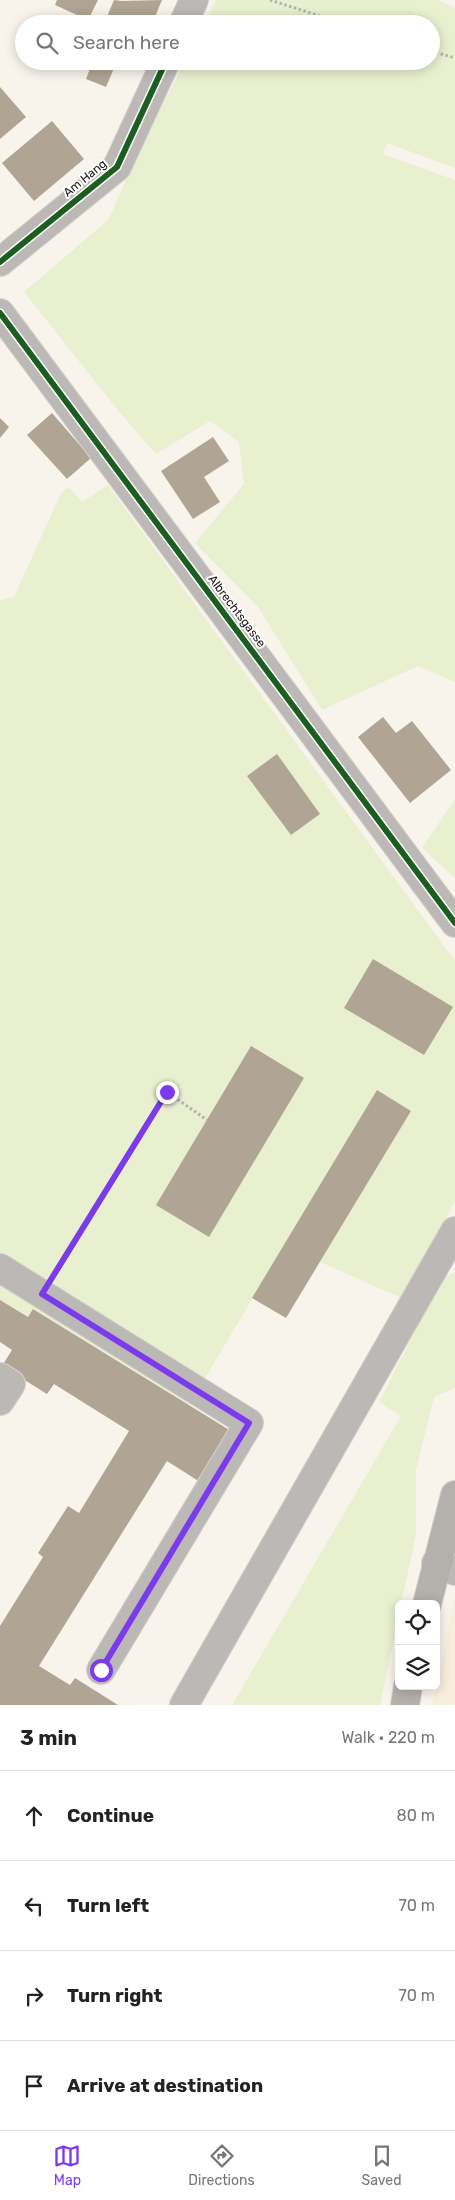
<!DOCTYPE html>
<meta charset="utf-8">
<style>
:root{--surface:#fff;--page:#f2f2f2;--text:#222;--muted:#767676;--line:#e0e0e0;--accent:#7c3aed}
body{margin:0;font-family:Rubik,sans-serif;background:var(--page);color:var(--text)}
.controls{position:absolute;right:15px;bottom:15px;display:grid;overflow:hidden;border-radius:8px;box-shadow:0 2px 12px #0003}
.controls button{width:45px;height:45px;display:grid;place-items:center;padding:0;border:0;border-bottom:1px solid var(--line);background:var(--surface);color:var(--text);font:25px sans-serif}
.stop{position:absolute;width:15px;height:15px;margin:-11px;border:4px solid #7c3aed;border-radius:50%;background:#fff}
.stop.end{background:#7c3aed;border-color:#fff;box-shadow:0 1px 5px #0008}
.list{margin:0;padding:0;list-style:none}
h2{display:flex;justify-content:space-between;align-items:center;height:65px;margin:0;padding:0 20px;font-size:21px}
h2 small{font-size:16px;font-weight:400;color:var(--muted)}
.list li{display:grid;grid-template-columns:32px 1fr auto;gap:15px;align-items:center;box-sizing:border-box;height:90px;padding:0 20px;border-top:1px solid var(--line)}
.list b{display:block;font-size:19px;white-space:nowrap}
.list em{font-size:16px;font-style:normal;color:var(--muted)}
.icon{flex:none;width:28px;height:28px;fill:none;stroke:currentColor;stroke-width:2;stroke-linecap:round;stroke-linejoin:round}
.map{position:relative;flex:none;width:455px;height:1705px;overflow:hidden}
.search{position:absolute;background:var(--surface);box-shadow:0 2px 12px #0003;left:15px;right:15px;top:15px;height:55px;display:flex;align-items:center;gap:12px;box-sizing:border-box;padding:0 18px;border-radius:28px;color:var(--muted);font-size:19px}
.sheet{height:425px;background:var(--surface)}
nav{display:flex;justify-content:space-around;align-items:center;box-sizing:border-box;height:70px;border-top:1px solid var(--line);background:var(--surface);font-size:14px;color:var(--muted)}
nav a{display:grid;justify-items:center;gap:2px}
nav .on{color:var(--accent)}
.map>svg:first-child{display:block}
.built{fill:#f8eedd}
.green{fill:#e8f0d0}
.building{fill:#b0a595}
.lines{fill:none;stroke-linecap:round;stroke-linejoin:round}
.minor-casing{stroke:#d4d0ca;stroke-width:30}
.major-casing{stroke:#d4d0ca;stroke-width:30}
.path{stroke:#b5b2ae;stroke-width:3;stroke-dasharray:2.5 2.5;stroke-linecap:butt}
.minor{stroke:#bcb8b6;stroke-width:28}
.major{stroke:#b4b0ac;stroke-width:28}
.cycleway-casing{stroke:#fff;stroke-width:9}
.cycleway{stroke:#1b5e20;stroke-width:6}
.route{stroke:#7c3aed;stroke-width:6}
.labels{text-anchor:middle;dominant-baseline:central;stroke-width:4;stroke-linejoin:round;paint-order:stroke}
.street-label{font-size:12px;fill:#1b1711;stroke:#fff}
</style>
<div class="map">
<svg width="455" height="1705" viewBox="0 0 455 1705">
<rect width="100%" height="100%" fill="#f8f4ec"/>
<polygon class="built" points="455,1597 455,1705 432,1705"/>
<g class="green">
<polygon points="216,0 439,0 455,8 455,168 387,143 383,154 455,180 455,682 418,666 322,710 258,607 195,543 244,484 239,442 210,421 156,454 120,413 24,292 109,219 133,163 185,61 431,61 431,24 204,24"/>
<polygon points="108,485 455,961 455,1201 406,1300 320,1262 411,1111 377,1090 189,1405 34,1309 28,1317 0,1300 0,600 14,597 61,493 69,487 82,502"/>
<polygon points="455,799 455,878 422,848"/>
<polygon points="455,1272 455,1388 434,1397 416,1470 416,1535 401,1604 399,1604 399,1615 380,1705 232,1705 401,1416 379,1402 442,1278"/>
</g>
<g class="building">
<polygon points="57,0 98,0 88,20 55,5"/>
<polygon points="114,0 122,1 162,0 152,24 109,24 111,21 106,19"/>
<polygon points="93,61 117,61 106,87 86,79"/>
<polygon points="0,87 26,117 0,139"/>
<polygon points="52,121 84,159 34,201 2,163"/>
<polygon points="52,413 91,458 67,479 27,435"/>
<polygon points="0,418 9,427 0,438"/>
<polygon points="213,437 229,461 204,477 220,502 193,519 161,471"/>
<polygon points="383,717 396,733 412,721 451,770 410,803 358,737"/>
<polygon points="277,754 320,814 291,835 247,776"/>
<polygon points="373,959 453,1007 424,1055 344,1008"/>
<polygon points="251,1046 304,1078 209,1237 156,1205"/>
<polygon points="377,1090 411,1111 286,1318 252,1298"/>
<polygon points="0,1300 28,1317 33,1309 231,1431 200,1482 167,1461 39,1666 70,1685 75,1678 118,1705 0,1705 0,1626 43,1557 38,1553 68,1506 79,1513 129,1431 54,1384 47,1394 2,1366 12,1350 0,1342"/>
</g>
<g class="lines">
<defs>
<g id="minor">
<polyline points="183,24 194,0"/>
<polyline points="0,262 117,167 166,61"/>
<polyline points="0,313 455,923"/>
<polyline points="0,1268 249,1423 101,1670"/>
<polyline points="0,1377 11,1384 0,1401"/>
<polyline points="436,1563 455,1571"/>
<polyline points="184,1705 455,1231"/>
</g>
<g id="major">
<polyline points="427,1604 455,1495"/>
<polyline points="405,1705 408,1686"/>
</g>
</defs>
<use href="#minor" class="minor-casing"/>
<use href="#major" class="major-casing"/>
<g class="path">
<polyline points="270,0 345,24"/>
<polyline points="431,51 455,58"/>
<polyline points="55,1272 167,1092 207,1120"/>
</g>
<use href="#minor" class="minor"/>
<use href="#major" class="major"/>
<defs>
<g id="cycleway">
<polyline points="0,262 117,167 166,61"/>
<polyline points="0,313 455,923"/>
</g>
</defs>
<use href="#cycleway" class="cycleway-casing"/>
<use href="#cycleway" class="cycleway"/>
</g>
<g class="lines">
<polyline class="route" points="101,1670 249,1423 42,1294 167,1092"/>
</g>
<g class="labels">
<g class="street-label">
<text transform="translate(85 178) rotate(-39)">Am Hang</text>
<text transform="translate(237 611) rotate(53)">Albrechtsgasse</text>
</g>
</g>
</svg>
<div class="controls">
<button><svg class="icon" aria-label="locate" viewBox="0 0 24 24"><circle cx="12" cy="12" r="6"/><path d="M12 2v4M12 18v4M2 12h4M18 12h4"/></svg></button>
<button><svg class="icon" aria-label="layers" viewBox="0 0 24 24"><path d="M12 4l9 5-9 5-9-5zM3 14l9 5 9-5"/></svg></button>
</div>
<div class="stop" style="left:101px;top:1670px"></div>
<div class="stop end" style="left:167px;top:1092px"></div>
<div class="search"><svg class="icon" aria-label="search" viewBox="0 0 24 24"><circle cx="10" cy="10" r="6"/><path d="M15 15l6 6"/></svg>Search here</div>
</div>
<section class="sheet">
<h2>3 min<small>Walk · 220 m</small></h2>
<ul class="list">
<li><svg class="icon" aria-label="ahead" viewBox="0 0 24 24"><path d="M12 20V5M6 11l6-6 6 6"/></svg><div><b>Continue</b></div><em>80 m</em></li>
<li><svg class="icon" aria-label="left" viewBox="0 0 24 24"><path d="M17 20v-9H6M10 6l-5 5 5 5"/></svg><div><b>Turn left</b></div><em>70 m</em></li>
<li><svg class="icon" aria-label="right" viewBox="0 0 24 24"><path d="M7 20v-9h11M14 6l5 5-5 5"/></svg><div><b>Turn right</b></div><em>70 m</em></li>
<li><svg class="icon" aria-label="arrive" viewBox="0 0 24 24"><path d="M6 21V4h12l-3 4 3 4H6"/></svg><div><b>Arrive at destination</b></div></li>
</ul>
</section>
<nav>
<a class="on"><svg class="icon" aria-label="map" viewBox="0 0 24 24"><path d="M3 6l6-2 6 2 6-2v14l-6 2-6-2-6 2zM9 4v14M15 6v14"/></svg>Map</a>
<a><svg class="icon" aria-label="directions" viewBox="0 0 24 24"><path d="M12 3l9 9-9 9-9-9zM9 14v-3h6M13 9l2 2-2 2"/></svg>Directions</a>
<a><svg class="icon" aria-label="saved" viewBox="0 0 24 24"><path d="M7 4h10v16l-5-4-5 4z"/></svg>Saved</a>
</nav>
